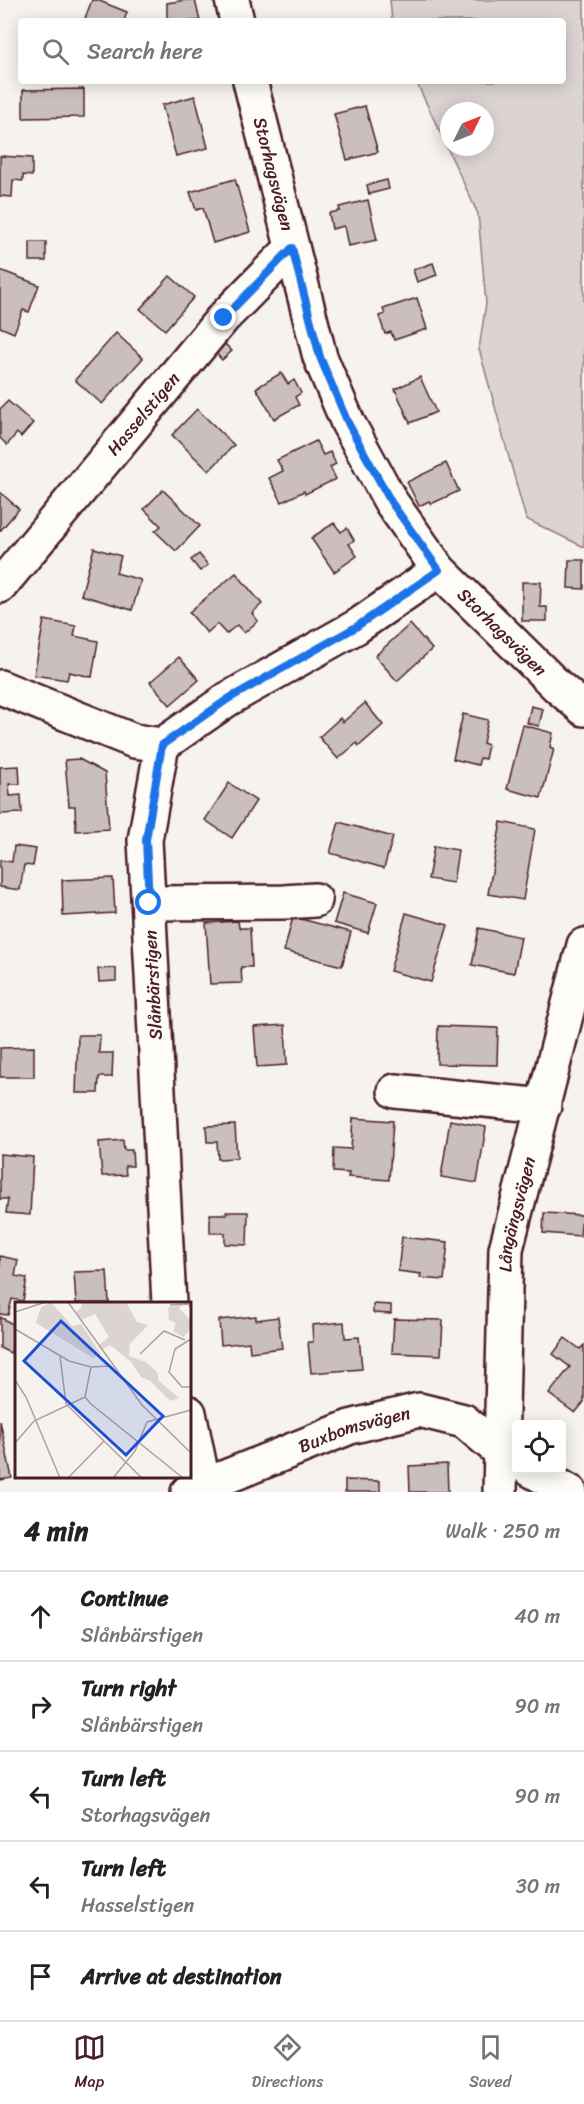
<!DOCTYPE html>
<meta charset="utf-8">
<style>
:root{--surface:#fff;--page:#f2f2f2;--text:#222;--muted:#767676;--line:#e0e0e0;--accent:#4a1f2b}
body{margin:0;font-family:Sriracha,sans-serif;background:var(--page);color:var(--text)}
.controls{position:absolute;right:18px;bottom:18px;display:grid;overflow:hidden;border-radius:6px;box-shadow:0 3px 15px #0003}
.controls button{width:54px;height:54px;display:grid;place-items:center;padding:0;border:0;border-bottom:2px solid var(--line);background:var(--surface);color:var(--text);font:30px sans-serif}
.compass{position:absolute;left:440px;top:102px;width:54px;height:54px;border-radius:50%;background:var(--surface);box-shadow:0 3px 15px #0003;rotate:47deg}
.stop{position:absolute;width:18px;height:18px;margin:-14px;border:4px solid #1a73e8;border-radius:50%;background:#fff}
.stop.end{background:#1a73e8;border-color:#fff;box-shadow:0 2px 6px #0008}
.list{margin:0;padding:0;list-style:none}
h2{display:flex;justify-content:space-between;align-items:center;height:78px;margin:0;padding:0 24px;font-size:26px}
h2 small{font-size:20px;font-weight:400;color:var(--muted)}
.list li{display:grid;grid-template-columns:39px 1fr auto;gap:18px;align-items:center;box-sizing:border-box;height:90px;padding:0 24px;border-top:2px solid var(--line)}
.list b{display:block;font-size:22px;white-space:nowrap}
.list p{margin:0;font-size:20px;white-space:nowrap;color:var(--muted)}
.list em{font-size:20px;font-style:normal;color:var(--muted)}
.icon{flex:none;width:33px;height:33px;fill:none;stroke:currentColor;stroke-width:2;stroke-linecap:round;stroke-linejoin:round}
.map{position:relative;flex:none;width:584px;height:1492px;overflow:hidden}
.search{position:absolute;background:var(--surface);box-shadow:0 3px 15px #0003;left:18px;right:18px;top:18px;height:66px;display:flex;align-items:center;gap:15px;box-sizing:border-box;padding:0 21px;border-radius:6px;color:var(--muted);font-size:22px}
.sheet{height:528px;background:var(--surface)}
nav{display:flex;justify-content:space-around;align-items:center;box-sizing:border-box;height:84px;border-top:2px solid var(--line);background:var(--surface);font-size:16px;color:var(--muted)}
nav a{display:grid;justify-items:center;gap:3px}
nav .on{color:var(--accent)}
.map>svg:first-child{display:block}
.green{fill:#dcd4d2;stroke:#937a7e;stroke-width:1.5;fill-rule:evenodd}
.building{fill:#cbbfbe;stroke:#4a1f2b;stroke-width:1.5}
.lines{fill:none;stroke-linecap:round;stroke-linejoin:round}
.minor-casing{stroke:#4a1f2b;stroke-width:38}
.minor{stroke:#fdfcf7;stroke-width:33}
.route{stroke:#1a73e8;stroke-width:8}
.labels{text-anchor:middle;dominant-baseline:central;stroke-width:4.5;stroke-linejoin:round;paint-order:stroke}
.street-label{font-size:18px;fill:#4a1f2b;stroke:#fdfcf7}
.inset-road{fill:none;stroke:#b19ea1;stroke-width:1.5}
.view{fill:#1d4ed8;fill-opacity:0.15;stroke:#1d4ed8;stroke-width:3}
.inset-edge{fill:none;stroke:#4a1f2b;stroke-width:3}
</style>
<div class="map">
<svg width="584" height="1492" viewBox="0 0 584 1492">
<rect width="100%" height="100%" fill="#f6f3ef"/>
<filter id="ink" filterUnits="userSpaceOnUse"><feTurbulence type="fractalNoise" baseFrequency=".0167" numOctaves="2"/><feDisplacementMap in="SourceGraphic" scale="12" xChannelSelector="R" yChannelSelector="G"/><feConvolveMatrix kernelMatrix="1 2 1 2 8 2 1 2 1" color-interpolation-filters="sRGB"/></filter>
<g filter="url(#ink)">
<path class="green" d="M390 0H584V547L526 519 479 349 486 303 478 214 416 81H563V21H392ZM449 111H485V147H449Z"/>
<g class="building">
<polygon points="92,0 97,0 127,12 124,21 84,21"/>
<polygon points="186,0 195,0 200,21 167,21 167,3"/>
<polygon points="84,89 84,117 23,118 23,90"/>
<polygon points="195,96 208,148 176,156 162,105"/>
<polygon points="365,106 378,152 347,160 334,114"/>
<polygon points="0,156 32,158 32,176 23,175 23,181 13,180 12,197 0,196"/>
<polygon points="235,179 250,232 213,243 203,208 196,210 190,192"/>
<polygon points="387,180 389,189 369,194 367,185"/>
<polygon points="368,200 377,240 348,246 344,226 332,229 329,213 340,211 339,207"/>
<rect x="30" y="242" width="16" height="19"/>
<polygon points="433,263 437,275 417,282 413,270"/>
<polygon points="0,270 39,285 29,312 23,310 14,333 0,327"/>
<polygon points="170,276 194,297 165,330 140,309"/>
<polygon points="417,298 427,329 394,340 391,332 385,334 379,316 385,314 383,309"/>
<polygon points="116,333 143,358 102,404 75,380"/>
<polygon points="222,341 232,351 222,360 213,350"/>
<polygon points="281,373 288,384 294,380 301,393 295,397 299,405 274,419 256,388"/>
<polygon points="420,377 436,412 410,423 395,389"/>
<polygon points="8,401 33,423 21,437 17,433 7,445 0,438 0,409"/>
<polygon points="197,409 234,445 209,471 172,435"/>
<polygon points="316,441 323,455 330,452 336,464 330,467 336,479 305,494 304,491 282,502 269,478 283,471 277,460"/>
<polygon points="446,463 459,491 431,504 429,501 419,506 407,482"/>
<polygon points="163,490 200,526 176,551 155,531 161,526 144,509"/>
<polygon points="0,492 19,509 0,531"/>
<polygon points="334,523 341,532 347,528 354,540 349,544 357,556 334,572 311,538"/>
<polygon points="94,548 121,556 116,573 141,580 132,610 81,595"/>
<polygon points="199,554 208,565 200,571 191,560"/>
<polygon points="569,560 584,560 584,589 568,588"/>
<polygon points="236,573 262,604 252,613 258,621 244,633 237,625 226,634 217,624 207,633 189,612"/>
<polygon points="522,582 541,582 540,607 547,607 547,621 522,621"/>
<polygon points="44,620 76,626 74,636 98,641 92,677 69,672 67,680 34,675"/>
<polygon points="410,624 432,649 397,681 375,656"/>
<polygon points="179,657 199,680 170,705 150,682"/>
<polygon points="365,703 383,725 359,746 357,743 338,759 319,737 340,718 343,722"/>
<polygon points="531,706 543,709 539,726 527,723"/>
<polygon points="463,714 488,720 483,743 488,745 485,759 480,758 478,765 453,759"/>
<polygon points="523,725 553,733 550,747 554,749 541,798 507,789"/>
<polygon points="79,759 105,773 109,829 76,831 75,806 69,806 65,760"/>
<polygon points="19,766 20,784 9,784 10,796 21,795 22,813 0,814 0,767"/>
<polygon points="229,783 256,801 232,838 205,820"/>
<polygon points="339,822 393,837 384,868 330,853"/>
<polygon points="501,822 535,829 523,900 488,894"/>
<polygon points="14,846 36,849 33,866 24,865 20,890 0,887 0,860 12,862"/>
<polygon points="434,846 458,850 453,883 428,879"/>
<polygon points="113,878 115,913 63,916 62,880"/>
<polygon points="343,893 377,903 368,933 334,923"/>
<polygon points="406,913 448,925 431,982 390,971"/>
<polygon points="293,917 351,932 342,966 284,951"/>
<polygon points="238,921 239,928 250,928 252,967 241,967 242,983 210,984 206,923"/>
<polygon points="479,928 521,937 514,973 472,965"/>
<polygon points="116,968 116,981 99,982 98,969"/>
<polygon points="285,1025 287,1065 257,1067 254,1027"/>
<polygon points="438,1026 498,1028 497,1065 437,1064"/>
<polygon points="78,1035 100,1035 99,1053 113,1053 112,1077 99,1077 98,1093 76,1093"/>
<polygon points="34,1047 34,1077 0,1077 0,1048"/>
<polygon points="353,1118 393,1121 389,1180 348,1177 349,1173 333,1172 334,1148 351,1149"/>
<polygon points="450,1120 486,1127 477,1183 441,1177"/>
<polygon points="235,1125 237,1158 218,1159 217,1142 207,1142 206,1126"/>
<polygon points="123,1140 124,1150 132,1150 133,1166 125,1166 126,1175 102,1176 99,1142"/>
<polygon points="0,1154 33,1157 30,1215 6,1213 8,1199 0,1199"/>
<polygon points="226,1212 248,1212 247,1245 225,1244 225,1233 210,1233 210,1214 226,1214"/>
<polygon points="544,1213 582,1215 580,1236 543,1233"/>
<polygon points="402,1237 448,1242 444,1280 420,1278 421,1274 398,1271"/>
<polygon points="0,1256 18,1260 15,1276 27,1278 23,1301 12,1299 8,1315 0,1314"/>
<polygon points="107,1271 109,1303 76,1303 74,1272"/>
<polygon points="373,1304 391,1305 391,1314 373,1313"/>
<polygon points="256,1316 256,1320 278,1317 282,1348 250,1352 249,1342 221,1345 219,1320"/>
<polygon points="0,1317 16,1326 16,1342 10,1353 0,1348"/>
<polygon points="394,1319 443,1320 441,1355 392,1353"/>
<polygon points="344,1322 345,1338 359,1337 362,1369 311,1373 308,1342 313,1342 312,1325"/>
<polygon points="565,1338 580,1349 584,1345 584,1402 575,1413 549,1394 570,1367 553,1354"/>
<polygon points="0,1421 12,1478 0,1480"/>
<polygon points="447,1464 448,1492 410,1492 409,1466"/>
<polygon points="345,1480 380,1481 380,1492 345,1492"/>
</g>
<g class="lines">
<defs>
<g id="minor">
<polyline points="232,0 237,21"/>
<path id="s1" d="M250 81 320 357 348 423 391 502 439 570 557 686 584 709"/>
<path id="s2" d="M0 586 223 318 292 248"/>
<polyline points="0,687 134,741 162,745"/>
<polyline points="149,903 284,902 315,900"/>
<polyline points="395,1091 544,1106"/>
<polyline points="169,1303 145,840 162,745 228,699 356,627 439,570"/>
<polyline points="189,1413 205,1492"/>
<polyline points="531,1470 570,1492"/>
<path id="s3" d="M188 1492 350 1427 419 1410 464 1421 502 1453 515 1460"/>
<path id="s4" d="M500 1492 506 1249 584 945"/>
</g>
</defs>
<use href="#minor" class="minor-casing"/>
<use href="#minor" class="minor"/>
</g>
</g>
<g class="lines" filter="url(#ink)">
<polyline class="route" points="149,903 146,840 162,745 228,699 356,627 439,570 391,502 348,423 320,357 292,248 224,318"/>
</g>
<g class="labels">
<g class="street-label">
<text stroke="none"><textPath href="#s1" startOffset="96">Storhagsvägen</textPath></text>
<text stroke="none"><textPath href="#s2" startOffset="224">Hasselstigen</textPath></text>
<text stroke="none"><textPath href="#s1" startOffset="618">Storhagsvägen</textPath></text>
<text transform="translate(153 985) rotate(-93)">Slånbärstigen</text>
<text stroke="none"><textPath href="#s4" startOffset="279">Långängsvägen</textPath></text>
<text stroke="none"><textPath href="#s3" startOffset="178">Buxbomsvägen</textPath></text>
</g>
</g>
<g transform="translate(15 1302)">
<rect width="176" height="176" fill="#f6f3ef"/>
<path d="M36 0 57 24 66 22 86 52 78 56 21 21 26 5ZM66 0H111L122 20 133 23 115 42 114 54 131 60 143 71V78L164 96 155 99 135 79 126 75 116 60 95 43 86 48 83 44 94 35 80 12 66 18 61 10 67 5ZM168 3 164 6 176 19 175 28 168 35 158 29 161 21 154 18 153 5Z" fill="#dcd4d2"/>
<path class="inset-road" d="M53 0 127 103 176 151M155 3 173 2 176 6M0 10 31 0M0 27 54 59 76 65 95 64M176 37 160 47 154 70 167 85H176M125 52 149 29 170 38M45 54 51 102 127 176M76 65 70 95 76 102 168 176M0 78 11 95 45 176M0 141 19 119 70 95M53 176 89 139M98 176 120 149 132 120 176 108"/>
<path class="view" d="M46 19 148 114 111 153 9 59Z"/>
<rect width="176" height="176" class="inset-edge"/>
</g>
</svg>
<div class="controls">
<button><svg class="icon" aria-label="locate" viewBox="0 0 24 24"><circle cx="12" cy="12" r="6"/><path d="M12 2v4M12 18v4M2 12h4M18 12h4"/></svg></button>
</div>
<svg class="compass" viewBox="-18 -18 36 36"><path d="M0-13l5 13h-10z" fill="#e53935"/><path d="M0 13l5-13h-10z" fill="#767676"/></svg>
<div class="stop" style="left:149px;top:903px"></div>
<div class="stop end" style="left:224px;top:318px"></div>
<div class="search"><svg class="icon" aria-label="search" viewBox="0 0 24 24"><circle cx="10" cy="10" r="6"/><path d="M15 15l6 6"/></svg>Search here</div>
</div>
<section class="sheet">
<h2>4 min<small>Walk · 250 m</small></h2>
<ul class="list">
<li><svg class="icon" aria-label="ahead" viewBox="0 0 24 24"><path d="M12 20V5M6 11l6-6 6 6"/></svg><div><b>Continue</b><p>Slånbärstigen</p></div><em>40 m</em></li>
<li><svg class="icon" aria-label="right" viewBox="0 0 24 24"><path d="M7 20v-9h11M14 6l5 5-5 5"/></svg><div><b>Turn right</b><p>Slånbärstigen</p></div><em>90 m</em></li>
<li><svg class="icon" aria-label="left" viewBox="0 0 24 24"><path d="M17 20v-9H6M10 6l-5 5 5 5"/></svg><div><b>Turn left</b><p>Storhagsvägen</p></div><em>90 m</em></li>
<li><svg class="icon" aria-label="left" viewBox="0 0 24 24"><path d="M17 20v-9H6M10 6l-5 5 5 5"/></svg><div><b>Turn left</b><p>Hasselstigen</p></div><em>30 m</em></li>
<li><svg class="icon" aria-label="arrive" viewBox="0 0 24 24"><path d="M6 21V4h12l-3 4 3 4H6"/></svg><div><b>Arrive at destination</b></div></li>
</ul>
</section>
<nav>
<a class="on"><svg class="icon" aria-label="map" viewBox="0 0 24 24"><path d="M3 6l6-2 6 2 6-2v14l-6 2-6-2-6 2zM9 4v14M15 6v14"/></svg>Map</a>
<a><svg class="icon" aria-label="directions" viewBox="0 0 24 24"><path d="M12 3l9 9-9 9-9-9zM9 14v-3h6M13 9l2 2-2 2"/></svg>Directions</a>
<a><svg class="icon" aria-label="saved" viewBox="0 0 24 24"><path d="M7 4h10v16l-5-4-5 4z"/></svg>Saved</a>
</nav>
